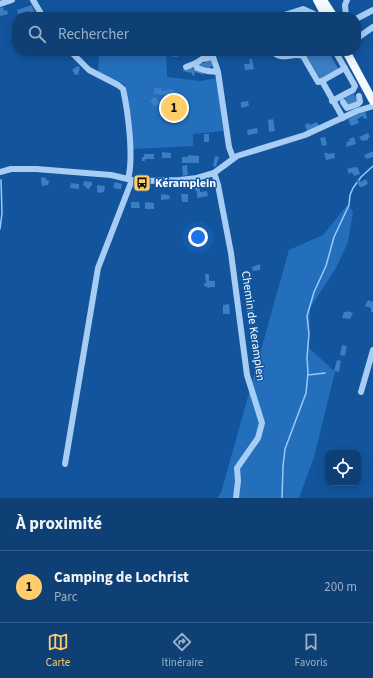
<!DOCTYPE html>
<html lang="fr">
<meta charset="utf-8">
<style>
:root{--surface:#0e4076;--page:#17477b;--text:#f1f3f6;--muted:#9bafc5;--line:#2e5988;--accent:#ffcd6a}
body{margin:0;font-family:"Source Sans 3",sans-serif;background:var(--page);color:var(--text)}
.controls{position:absolute;right:12px;bottom:12px;display:grid;overflow:hidden;border-radius:8px;box-shadow:0 2px 10px #0003}
.controls button{width:36px;height:36px;display:grid;place-items:center;padding:0;border:0;border-bottom:1px solid var(--line);background:var(--surface);color:var(--text);font:20px sans-serif}
.you{position:absolute;left:198px;top:237px;width:14px;height:14px;margin:-10px;border:3px solid #fff;border-radius:50%;background:#1a73e8;box-shadow:0 0 0 6px #1a73e833}
.badge{display:grid;place-items:center;width:26px;height:26px;border-radius:50%;background:var(--accent);color:#111;font-size:13px;font-weight:700}
.pin{position:absolute;translate:-50% -50%;border:2px solid #fff;box-shadow:0 1px 4px #0006}
.list{margin:0;padding:0;list-style:none}
h2{display:flex;justify-content:space-between;align-items:center;height:52px;margin:0;padding:0 16px;font-size:17px}
h2 small{font-size:13px;font-weight:400;color:var(--muted)}
.list li{display:grid;grid-template-columns:26px 1fr auto;gap:12px;align-items:center;box-sizing:border-box;height:72px;padding:0 16px;border-top:1px solid var(--line)}
.list b{display:block;font-size:15px;white-space:nowrap}
.list p{margin:0;font-size:13px;white-space:nowrap;color:var(--muted)}
.list em{font-size:13px;font-style:normal;color:var(--muted)}
.icon{flex:none;width:22px;height:22px;fill:none;stroke:currentColor;stroke-width:2;stroke-linecap:round;stroke-linejoin:round}
.map{position:relative;flex:none;width:373px;height:498px;overflow:hidden}
.search{position:absolute;background:var(--surface);box-shadow:0 2px 10px #0003;left:12px;right:12px;top:12px;height:44px;display:flex;align-items:center;gap:10px;box-sizing:border-box;padding:0 14px;border-radius:16px;color:var(--muted);font-size:15px}
.sheet{height:124px;background:var(--surface)}
nav{display:flex;justify-content:space-around;align-items:center;box-sizing:border-box;height:56px;border-top:1px solid var(--line);background:var(--surface);font-size:11px;color:var(--muted)}
nav a{display:grid;justify-items:center;gap:2px}
nav .on{color:var(--accent)}
.map>svg:first-child{display:block}
.green{fill:#246fbb}
.lines{fill:none;stroke-linecap:round;stroke-linejoin:round}
.stream{stroke:#99c9f7;stroke-width:1.5}
.building{fill:#3a7ec4}
.minor{stroke:#a7cdf4;stroke-width:6}
.major{stroke:#f4f9ff;stroke-width:8}
.labels{text-anchor:middle;dominant-baseline:central;stroke-width:3;stroke-linejoin:round;paint-order:stroke}
.poi-label{font-size:12px;font-weight:bold;fill:#fff;stroke:#12559d;text-anchor:start}
.street-label{font-size:12px;fill:#fff;stroke:#12559d}
</style>
<div class="map">
<svg width="373" height="498" viewBox="0 0 373 498">
<rect width="100%" height="100%" fill="#12559d"/>
<g class="green">
<polygon points="99,51 166,51 167,77 200,81 218,78 223,131 193,134 193,146 133,149 125,85 98,73"/>
<polygon points="348,204 353,212 348,242 336,268 310,308 309,348 335,372 314,457 299,498 217,498 221,493 289,250 323,235"/>
</g>
<g class="lines">
<g class="stream">
<polyline points="0,229 2,213 1,180"/>
<polyline points="308,375 325,373"/>
<polyline points="282,498 283,466 285,449 306,393 308,373 307,357 309,334 307,316 314,292 326,266 334,237 349,205 350,195 353,188 361,177 373,166"/>
</g>
</g>
<g class="building">
<polygon points="32,5 33,9 31,9 33,9 38,17 31,17 28,11 18,14 17,10"/>
<polygon points="3,7 4,11 7,10 8,14 0,16 0,8"/>
<polygon points="171,51 179,51 179,56 176,57 170,56"/>
<polygon points="307,51 328,51 339,70 321,80 307,56 309,54"/>
<polygon points="249,59 252,59 254,69 245,70 244,64 250,64"/>
<polygon points="211,60 213,66 210,67 210,69 206,69 206,67 199,68 199,63 205,63 205,61"/>
<polygon points="76,66 80,67 78,75 74,74 74,72 72,71 74,68 76,68"/>
<polygon points="187,67 204,72 204,75 195,72 194,76 192,75 192,73 182,71"/>
<polygon points="154,88 161,88 161,91 167,91 167,89 175,90 174,92 177,92 177,96 154,94"/>
<polygon points="354,94 358,102 349,106 345,98"/>
<polygon points="154,97 155,97 160,103 155,107 150,101"/>
<polygon points="248,101 249,106 241,108 241,102"/>
<polygon points="365,111 367,118 364,119 363,116 357,119 359,123 351,126 348,119"/>
<polygon points="273,119 275,131 269,132 268,120"/>
<polygon points="317,122 319,126 307,131 305,125 309,123 310,125"/>
<polygon points="257,128 258,133 248,135 247,130"/>
<polygon points="368,133 370,137 368,138 368,140 362,141 359,137"/>
<rect x="204" y="134" width="5" height="8"/>
<polygon points="325,137 327,145 322,146 320,138"/>
<polygon points="354,137 356,144 346,147 346,145 347,144 346,142 350,141 349,139"/>
<polygon points="162,152 171,153 171,158 162,158"/>
<polygon points="371,152 373,152 373,157 366,159 364,155"/>
<polygon points="324,153 328,153 328,154 334,153 335,158 326,160"/>
<polygon points="144,154 154,154 154,159 145,159 145,161 142,161 142,157 144,157"/>
<polygon points="188,155 199,156 199,163 182,163 182,157 188,157"/>
<polygon points="215,156 219,157 216,167 213,166"/>
<polygon points="187,165 188,175 183,176 182,166"/>
<polygon points="355,167 358,168 360,174 354,176 352,172 349,174 347,169"/>
<polygon points="41,177 46,178 46,180 49,180 48,185 42,186"/>
<polygon points="358,179 361,182 366,179 368,184 362,187 360,187 356,182"/>
<polygon points="84,181 92,182 92,186 90,186 90,189 86,188 85,186 83,186"/>
<polygon points="115,182 122,184 121,189 116,189 116,188 113,188"/>
<polygon points="71,183 79,184 79,189 70,188"/>
<polygon points="97,185 105,186 104,192 98,193 97,191"/>
<polygon points="195,187 200,187 200,192 207,191 208,196 197,198 197,191 195,191"/>
<polygon points="161,194 169,195 170,199 161,200"/>
<polygon points="181,194 188,194 188,202 182,202"/>
<polygon points="131,202 139,202 140,208 131,208"/>
<polygon points="145,202 154,203 154,209 145,209"/>
<polygon points="260,264 260,270 253,271 252,267"/>
<polygon points="205,274 209,274 209,281 215,281 215,287 211,287 209,288 204,286 204,283 206,283"/>
<polygon points="368,300 373,302 373,312 371,312 371,308 365,306"/>
<polygon points="229,304 230,314 223,314 223,305"/>
<polygon points="252,304 254,314 247,315 246,305"/>
<polygon points="348,311 353,313 350,319 342,318 344,312 348,312"/>
<polygon points="342,345 347,346 345,356 340,355"/>
<polygon points="337,360 341,361 339,372 334,371"/>
</g>
<g class="lines">
<g class="minor">
<polyline points="33,0 43,17"/>
<polyline points="0,4 12,0"/>
<polyline points="278,17 303,9 314,14 317,17"/>
<polyline points="346,17 345,5 347,0"/>
<polyline points="356,19 373,10"/>
<polyline points="356,39 373,27"/>
<path d="M70 51 89 70 118 85 123 89C128 111 134 158 128 179"/>
<path d="M272 51C282 62 291 52 303 56L318 82 322 81 345 68"/>
<polyline points="186,67 196,63"/>
<polyline points="218,72 213,57 202,59 196,63 197,68 207,71 218,72 229,147 233,158"/>
<polyline points="322,81 343,118"/>
<polyline points="332,101 353,90 355,86 335,51"/>
<polyline points="343,102 347,108 358,104 360,102 359,96"/>
<polyline points="0,172 11,169 36,169 111,175 136,181 145,181 180,180 197,178 214,173 237,156 305,135 357,111 373,106"/>
<polyline points="214,173 218,185 231,253 247,375 262,423 258,438 237,468 238,481 236,498"/>
<polyline points="361,392 373,350"/>
<polyline points="65,464 98,268 132,180"/>
</g>
<g class="major">
<polyline points="317,0 326,17"/>
<polyline points="323,0 334,17"/>
<polyline points="346,51 373,101"/>
</g>
</g>
<defs>
<symbol id="bus-square" viewBox="-11 -11 22 22"><rect x="-9" y="-9" width="18" height="18" rx="4" fill="#ffcd6a" stroke="#12559d"/><path d="M-5-6H5V4H4V6H2V4H-2V6H-4V4H-5ZM-3.5-4V0h7V-4ZM-3.5 1.2v1.5H-2V1.2ZM2 1.2v1.5H3.5V1.2Z" fill="#111"/></symbol>
</defs>
<g fill-rule="evenodd">
<use href="#bus-square" x="132" y="173" width="20" height="20"/>
</g>
<g class="labels">
<g class="poi-label">
<text x="155" y="183">Kéramplein</text>
</g>
<g class="street-label">
<text transform="translate(253 326) rotate(82)">Chemin de Keramplen</text>
</g>
</g>
</svg>
<div class="controls">
<button><svg class="icon" aria-label="locate" viewBox="0 0 24 24"><circle cx="12" cy="12" r="6"/><path d="M12 2v4M12 18v4M2 12h4M18 12h4"/></svg></button>
</div>
<div class="you"></div>
<div class="pin badge" style="left:174px;top:108px">1</div>
<div class="search"><svg class="icon" aria-label="search" viewBox="0 0 24 24"><circle cx="10" cy="10" r="6"/><path d="M15 15l6 6"/></svg>Rechercher</div>
</div>
<section class="sheet">
<h2>À proximité<small></small></h2>
<ul class="list">
<li><span class="badge">1</span><div><b>Camping de Lochrist</b><p>Parc</p></div><em>200 m</em></li>
</ul>
</section>
<nav>
<a class="on"><svg class="icon" aria-label="map" viewBox="0 0 24 24"><path d="M3 6l6-2 6 2 6-2v14l-6 2-6-2-6 2zM9 4v14M15 6v14"/></svg>Carte</a>
<a><svg class="icon" aria-label="directions" viewBox="0 0 24 24"><path d="M12 3l9 9-9 9-9-9zM9 14v-3h6M13 9l2 2-2 2"/></svg>Itinéraire</a>
<a><svg class="icon" aria-label="saved" viewBox="0 0 24 24"><path d="M7 4h10v16l-5-4-5 4z"/></svg>Favoris</a>
</nav>
